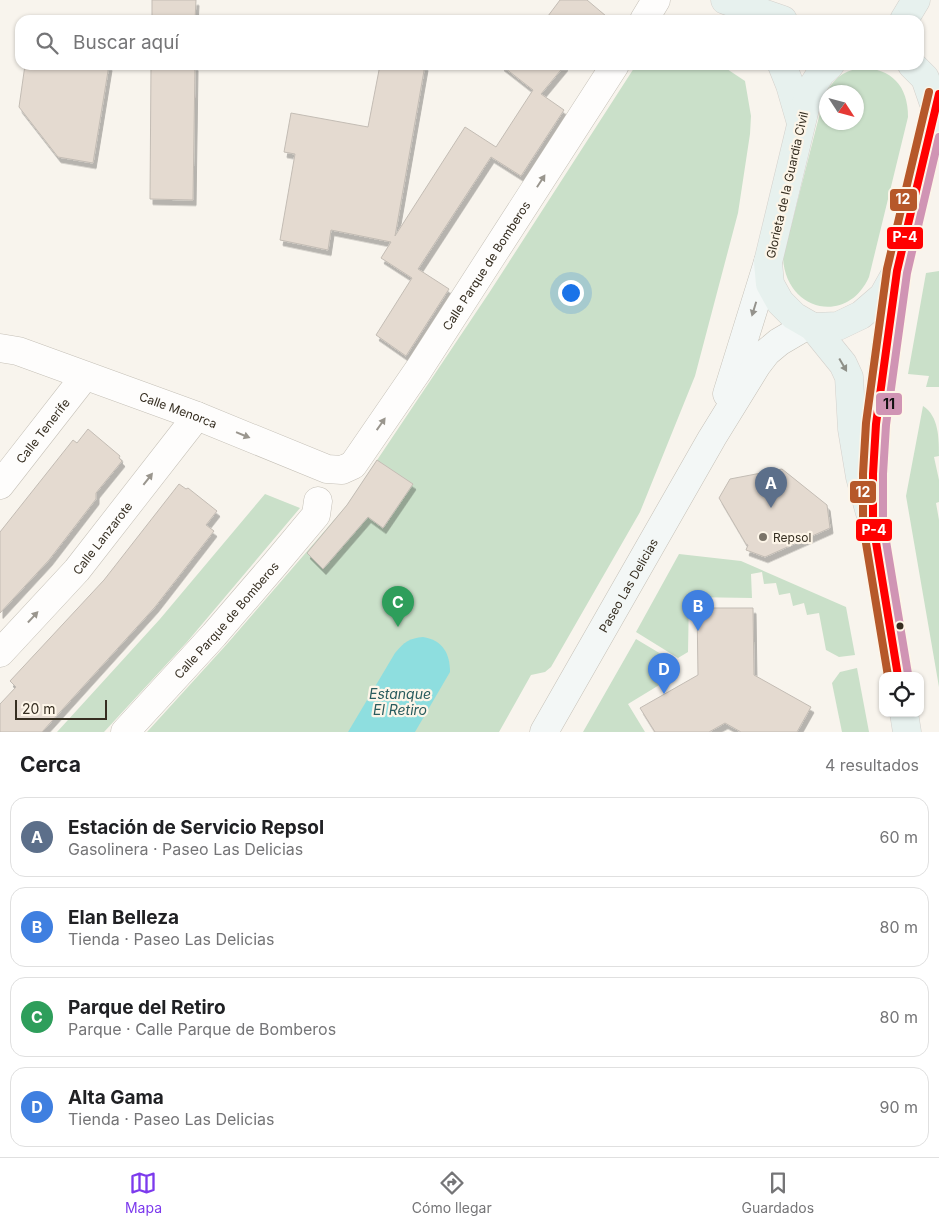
<!DOCTYPE html>
<html lang="es">
<meta charset="utf-8">
<style>
:root{--surface:#fff;--page:#f2f2f2;--text:#202124;--muted:#757577;--line:#e0e0e0;--accent:#7c3aed}
body{margin:0;font-family:Inter,sans-serif;background:var(--page);color:var(--text)}
.controls{position:absolute;right:15px;bottom:15px;display:grid;overflow:hidden;border-radius:10px;box-shadow:0 1px 4px #0004}
.controls button{width:45px;height:45px;display:grid;place-items:center;padding:0;border:0;border-bottom:1px solid var(--line);background:var(--surface);color:var(--text);font:25px sans-serif}
.compass{position:absolute;left:819px;top:85px;width:45px;height:45px;border-radius:50%;background:var(--surface);box-shadow:0 1px 4px #0004;rotate:126deg}
.scale{position:absolute;left:15px;bottom:12px;width:92px;box-sizing:border-box;padding-left:5px;border:2px solid #362e21;border-top:0;font-size:14px;line-height:18px;white-space:nowrap;color:#362e21;-webkit-text-stroke:4px #fdf5e8;paint-order:stroke}
.you{position:absolute;left:570px;top:292px;width:18px;height:18px;margin:-12px;border:4px solid #fff;border-radius:50%;background:#1a73e8;box-shadow:0 0 0 8px #1a73e833}
.badge{display:grid;place-items:center;width:32px;height:32px;border-radius:50%;background:var(--accent);color:#fff;font-size:16px;font-weight:700}
.pin{position:absolute;translate:-50% -41px;filter:drop-shadow(0 1px 2px #0008)}
.pin::after{content:'';position:absolute;top:26px;width:18px;height:15px;background:inherit;clip-path:polygon(0 0,100% 0,50% 100%)}
.list{margin:0;padding:0;list-style:none}
h2{display:flex;justify-content:space-between;align-items:center;height:65px;margin:0;padding:0 20px;font-size:21px}
h2 small{font-size:16px;font-weight:400;color:var(--muted)}
.list li{display:grid;grid-template-columns:32px 1fr auto;gap:15px;align-items:center;box-sizing:border-box;height:80px;margin:0 10px 10px;padding:0 10px;border:1px solid var(--line);border-radius:15px}
.list b{display:block;font-size:19px;white-space:nowrap}
.list p{margin:0;font-size:16px;white-space:nowrap;color:var(--muted)}
.list em{font-size:16px;font-style:normal;color:var(--muted)}
.icon{flex:none;width:28px;height:28px;fill:none;stroke:currentColor;stroke-width:2;stroke-linecap:round;stroke-linejoin:round}
.map{position:relative;flex:none;width:939px;height:732px;overflow:hidden}
.search{position:absolute;background:var(--surface);box-shadow:0 1px 4px #0004;left:15px;right:15px;top:15px;height:55px;display:flex;align-items:center;gap:12px;box-sizing:border-box;padding:0 18px;border-radius:15px;color:var(--muted);font-size:19px}
.sheet{height:425px;background:var(--surface)}
nav{display:flex;justify-content:space-around;align-items:center;box-sizing:border-box;height:70px;border-top:1px solid var(--line);background:var(--surface);font-size:14px;color:var(--muted)}
nav a{display:grid;justify-items:center;gap:2px}
nav .on{color:var(--accent)}
.map>svg:first-child{display:block}
.green{fill:#cae0c9;fill-rule:evenodd}
.water{fill:#8ededf}
.building{fill:#e4dad0;stroke:#c3bcb4;filter:url(#shadow)}
.lines{fill:none;stroke-linecap:round;stroke-linejoin:round}
.street-casing{stroke:#c5c0b7;stroke-width:29}
.secondary-casing{stroke:#c5c0b7;stroke-width:29}
.primary-casing{stroke:#d4d1cc;stroke-width:29}
.street{stroke:#fefdfc;stroke-width:28}
.secondary{stroke:#f3f7f6;stroke-width:28}
.primary{stroke:#e7f1ee;stroke-width:28}
.bus-1-casing{stroke:#fdf5e8;stroke-width:11}
.bus-2-casing{stroke:#fdf5e8;stroke-width:11}
.bus-3-casing{stroke:#fdf5e8;stroke-width:11}
.bus-1{stroke:#f00;stroke-width:8}
.bus-2{stroke:#d094b4;stroke-width:8}
.bus-3{stroke:#b6582a;stroke-width:8}
.oneway{fill:#9a968e}
.oneway2{fill:#94928c}
.oneway3{fill:#8e9088}
.poi-dot{fill:#7a7368;stroke:#fdf5e8;stroke-width:2}
.bus-dot{fill:#362e21;stroke:#fdf5e8;stroke-width:2}
.labels{text-anchor:middle;dominant-baseline:central;stroke-width:4.5;stroke-linejoin:round;paint-order:stroke}
.street-label{font-size:12px;fill:#362e21;stroke:#fdf5e8}
.poi-label{font-size:12px;fill:#362e21;stroke:#fdf5e8;text-anchor:start}
.water-label{font-size:14px;font-style:italic;fill:#2a5c5e;stroke:#fdf5e8}
.line-badge{stroke:#fdf5e8;stroke-width:2}
.badge-label{font-size:14px;text-anchor:middle;font-weight:bold;fill:#fff}
.pale-badge-label{font-size:14px;text-anchor:middle;font-weight:bold;fill:#111}
</style>
<div class="map">
<svg width="939" height="732" viewBox="0 0 939 732">
<defs>
<filter id="shadow"><feDropShadow dx="3" dy="5.5" stdDeviation="0" flood-color="#0004"/></filter>
</defs>
<rect width="100%" height="100%" fill="#f8f4ed"/>
<g class="green">
<polygon points="636,65 721,65 745,81 751,116 750,134 738,213 695,376 640,512 551,667 545,672 531,675 499,732 147,732 227,644 347,505 489,293"/>
<path d="M860 68C892 68 908 86 908 117L869 277C847 326 786 311 783 258L824 97C832 80 842 71 860 68ZM826 92H856V122H826Z"/>
<polygon points="939,271 939,387 926,387 929,376 908,374 926,273"/>
<path d="M923 406C939 416 939 439 939 456L934 457 939 480V502L936 503 939 520V687L906 496Z"/>
<polygon points="265,494 300,508 187,642 104,732 57,732 160,619"/>
<polygon points="679,554 741,561 846,607 855,655 839,657 826,650 819,613 807,615 804,603 793,606 790,593 779,595 776,583 764,584 762,572 751,574 752,598 689,597 688,652 678,658 636,632"/>
<polygon points="636,639 676,663 674,676 628,704 645,732 583,732"/>
<polygon points="857,668 869,732 842,732 832,683 840,672"/>
</g>
<path class="water" d="M423 637C443 640 450 654 450 672L415 732H348L395 653C404 642 410 638 423 637Z"/>
<g class="building">
<polygon points="152,0 196,0 195,20 152,20"/>
<polygon points="560,0 587,0 606,16 603,20 545,20"/>
<polygon points="25,65 109,65 93,163 58,157 19,107"/>
<polygon points="151,65 195,65 193,200 150,199"/>
<polygon points="380,65 425,65 395,236 465,127 496,147 533,90 501,65 565,65 541,94 564,110 521,176 491,157 418,269 449,289 406,356 376,335 412,278 381,258 391,242 331,230 328,250 280,240 295,154 284,152 291,113 368,127"/>
<polygon points="88,429 120,456 119,458 122,461 96,493 96,499 49,560 0,613 0,532 73,440 77,443"/>
<polygon points="377,460 413,484 383,528 368,517 323,569 307,553 347,505"/>
<polygon points="782,469 827,505 830,528 765,557 746,550 748,545 746,544 719,498 730,479"/>
<polygon points="179,484 186,489 188,488 217,511 206,525 214,531 155,607 42,732 0,732 0,704 16,687 10,681 104,580"/>
<polygon points="697,608 753,608 754,675 811,707 797,732 741,732 725,723 709,732 655,732 640,708 698,675"/>
</g>
<g class="lines">
<defs>
<g id="street">
<polyline points="644,20 656,0"/>
<path id="s1" d="M0 348 18 351 197 416 327 469 342 470 353 465 419 369 615 65"/>
<path id="s2" d="M0 485 85 376"/>
<path id="s3" d="M0 653 77 570 197 416"/>
<path id="s4" d="M125 732 214 635 275 564 316 515 318 501"/>
</g>
<g id="secondary">
<polyline points="727,394 768,262"/>
<path id="s5" d="M544 732 712 438 757 365 767 352 779 342 808 325"/>
</g>
<g id="primary">
<polyline points="725,0 783,20"/>
<polyline points="904,20 916,0"/>
<polyline points="782,65 790,85 801,123"/>
<polyline points="830,65 821,73 809,92 768,262 770,284 780,302 794,316 813,327 838,326 861,315 883,296 897,271 939,94"/>
<polyline points="912,65 925,78 935,107"/>
<polyline points="813,327 843,364 849,377 852,429 860,477 873,524 898,676"/>
<polyline points="873,482 877,409 896,277"/>
<polyline points="904,713 907,732"/>
</g>
</defs>
<use href="#street" class="street-casing"/>
<use href="#secondary" class="secondary-casing"/>
<use href="#primary" class="primary-casing"/>
<use href="#street" class="street"/>
<use href="#secondary" class="secondary"/>
<use href="#primary" class="primary"/>
<defs>
<polyline id="bus-1" points="898,676 873,524 873,474 876,424 897,271 939,94"/>
<polyline id="bus-2" points="908,674 883,523 883,474 886,425 907,273 939,137"/>
<polyline id="bus-3" points="888,676 863,525 863,474 866,423 887,269 929,92"/>
</defs>
<use href="#bus-1" class="bus-1-casing"/>
<use href="#bus-2" class="bus-2-casing"/>
<use href="#bus-3" class="bus-3-casing"/>
<use href="#bus-1" class="bus-1"/>
<use href="#bus-2" class="bus-2"/>
<use href="#bus-3" class="bus-3"/>
</g>
<defs><path id="oneway-solid" d="M-6-.8H1V-3.2L6.5 0L1 3.2V.8H-6Z" transform="scale(1.25)"/></defs>
<g class="oneway">
<use href="#oneway-solid" transform="translate(541 181) rotate(-57)"/>
<use href="#oneway-solid" transform="translate(381 424) rotate(-55)"/>
<use href="#oneway-solid" transform="translate(243 435) rotate(22)"/>
<use href="#oneway-solid" transform="translate(148 479) rotate(-52)"/>
<use href="#oneway-solid" transform="translate(33 617) rotate(-47)"/>
</g>
<use class="oneway2" href="#oneway-solid" transform="translate(754 309) rotate(107)"/>
<use class="oneway3" href="#oneway-solid" transform="translate(843 365) rotate(60)"/>
<circle class="poi-dot" cx="763" cy="537" r="5"/>
<circle class="bus-dot" cx="900" cy="626" r="4.5"/>
<g class="labels">
<g class="street-label">
<text transform="translate(787 185) rotate(-77)">Glorieta de la Guardia Civil</text>
<text stroke="none"><textPath href="#s1" startOffset="616">Calle Parque de Bomberos</textPath></text>
<text stroke="none"><textPath href="#s1" startOffset="189">Calle Menorca</textPath></text>
<text stroke="none"><textPath href="#s2" startOffset="69">Calle Tenerife</textPath></text>
<text stroke="none"><textPath href="#s3" startOffset="154">Calle Lanzarote</textPath></text>
<text stroke="none"><textPath href="#s5" startOffset="169">Paseo Las Delicias</textPath></text>
<text stroke="none"><textPath href="#s4" startOffset="151">Calle Parque de Bomberos</textPath></text>
</g>
<g class="poi-label">
<text x="773" y="537">Repsol</text>
</g>
<g class="water-label">
<text x="400" y="693">Estanque<tspan x="400" dy="16">El Retiro</tspan></text>
</g>
</g>
<g class="line-badge">
<rect x="889" y="188" width="29" height="24" rx="5" fill="#b6582a"/>
<rect x="886" y="226" width="38" height="24" rx="5" fill="#f00"/>
<rect x="875" y="392" width="28" height="24" rx="5" fill="#d094b4"/>
<rect x="849" y="480" width="28" height="24" rx="5" fill="#b6582a"/>
<rect x="855" y="518" width="38" height="24" rx="5" fill="#f00"/>
</g>
<g class="badge-label">
<text x="903" y="204">12</text>
<text x="905" y="242">P-4</text>
<text x="863" y="497">12</text>
<text x="874" y="535">P-4</text>
</g>
<g class="pale-badge-label">
<text x="889" y="409">11</text>
</g>
</svg>
<div class="controls">
<button><svg class="icon" aria-label="locate" viewBox="0 0 24 24"><circle cx="12" cy="12" r="6"/><path d="M12 2v4M12 18v4M2 12h4M18 12h4"/></svg></button>
</div>
<svg class="compass" viewBox="-18 -18 36 36"><path d="M0-13l5 13h-10z" fill="#e53935"/><path d="M0 13l5-13h-10z" fill="#757577"/></svg>
<div class="scale">20 m</div>
<div class="you"></div>
<div class="pin badge" style="left:771px;top:508px;background:#5c6f8a">A</div>
<div class="pin badge" style="left:698px;top:631px;background:#3f7fe0">B</div>
<div class="pin badge" style="left:398px;top:627px;background:#2e9e5b">C</div>
<div class="pin badge" style="left:664px;top:694px;background:#3f7fe0">D</div>
<div class="search"><svg class="icon" aria-label="search" viewBox="0 0 24 24"><circle cx="10" cy="10" r="6"/><path d="M15 15l6 6"/></svg>Buscar aquí</div>
</div>
<section class="sheet">
<h2>Cerca<small>4 resultados</small></h2>
<ul class="list">
<li><span class="badge" style="background:#5c6f8a">A</span><div><b>Estación de Servicio Repsol</b><p>Gasolinera · Paseo Las Delicias</p></div><em>60 m</em></li>
<li><span class="badge" style="background:#3f7fe0">B</span><div><b>Elan Belleza</b><p>Tienda · Paseo Las Delicias</p></div><em>80 m</em></li>
<li><span class="badge" style="background:#2e9e5b">C</span><div><b>Parque del Retiro</b><p>Parque · Calle Parque de Bomberos</p></div><em>80 m</em></li>
<li><span class="badge" style="background:#3f7fe0">D</span><div><b>Alta Gama</b><p>Tienda · Paseo Las Delicias</p></div><em>90 m</em></li>
</ul>
</section>
<nav>
<a class="on"><svg class="icon" aria-label="map" viewBox="0 0 24 24"><path d="M3 6l6-2 6 2 6-2v14l-6 2-6-2-6 2zM9 4v14M15 6v14"/></svg>Mapa</a>
<a><svg class="icon" aria-label="directions" viewBox="0 0 24 24"><path d="M12 3l9 9-9 9-9-9zM9 14v-3h6M13 9l2 2-2 2"/></svg>Cómo llegar</a>
<a><svg class="icon" aria-label="saved" viewBox="0 0 24 24"><path d="M7 4h10v16l-5-4-5 4z"/></svg>Guardados</a>
</nav>
